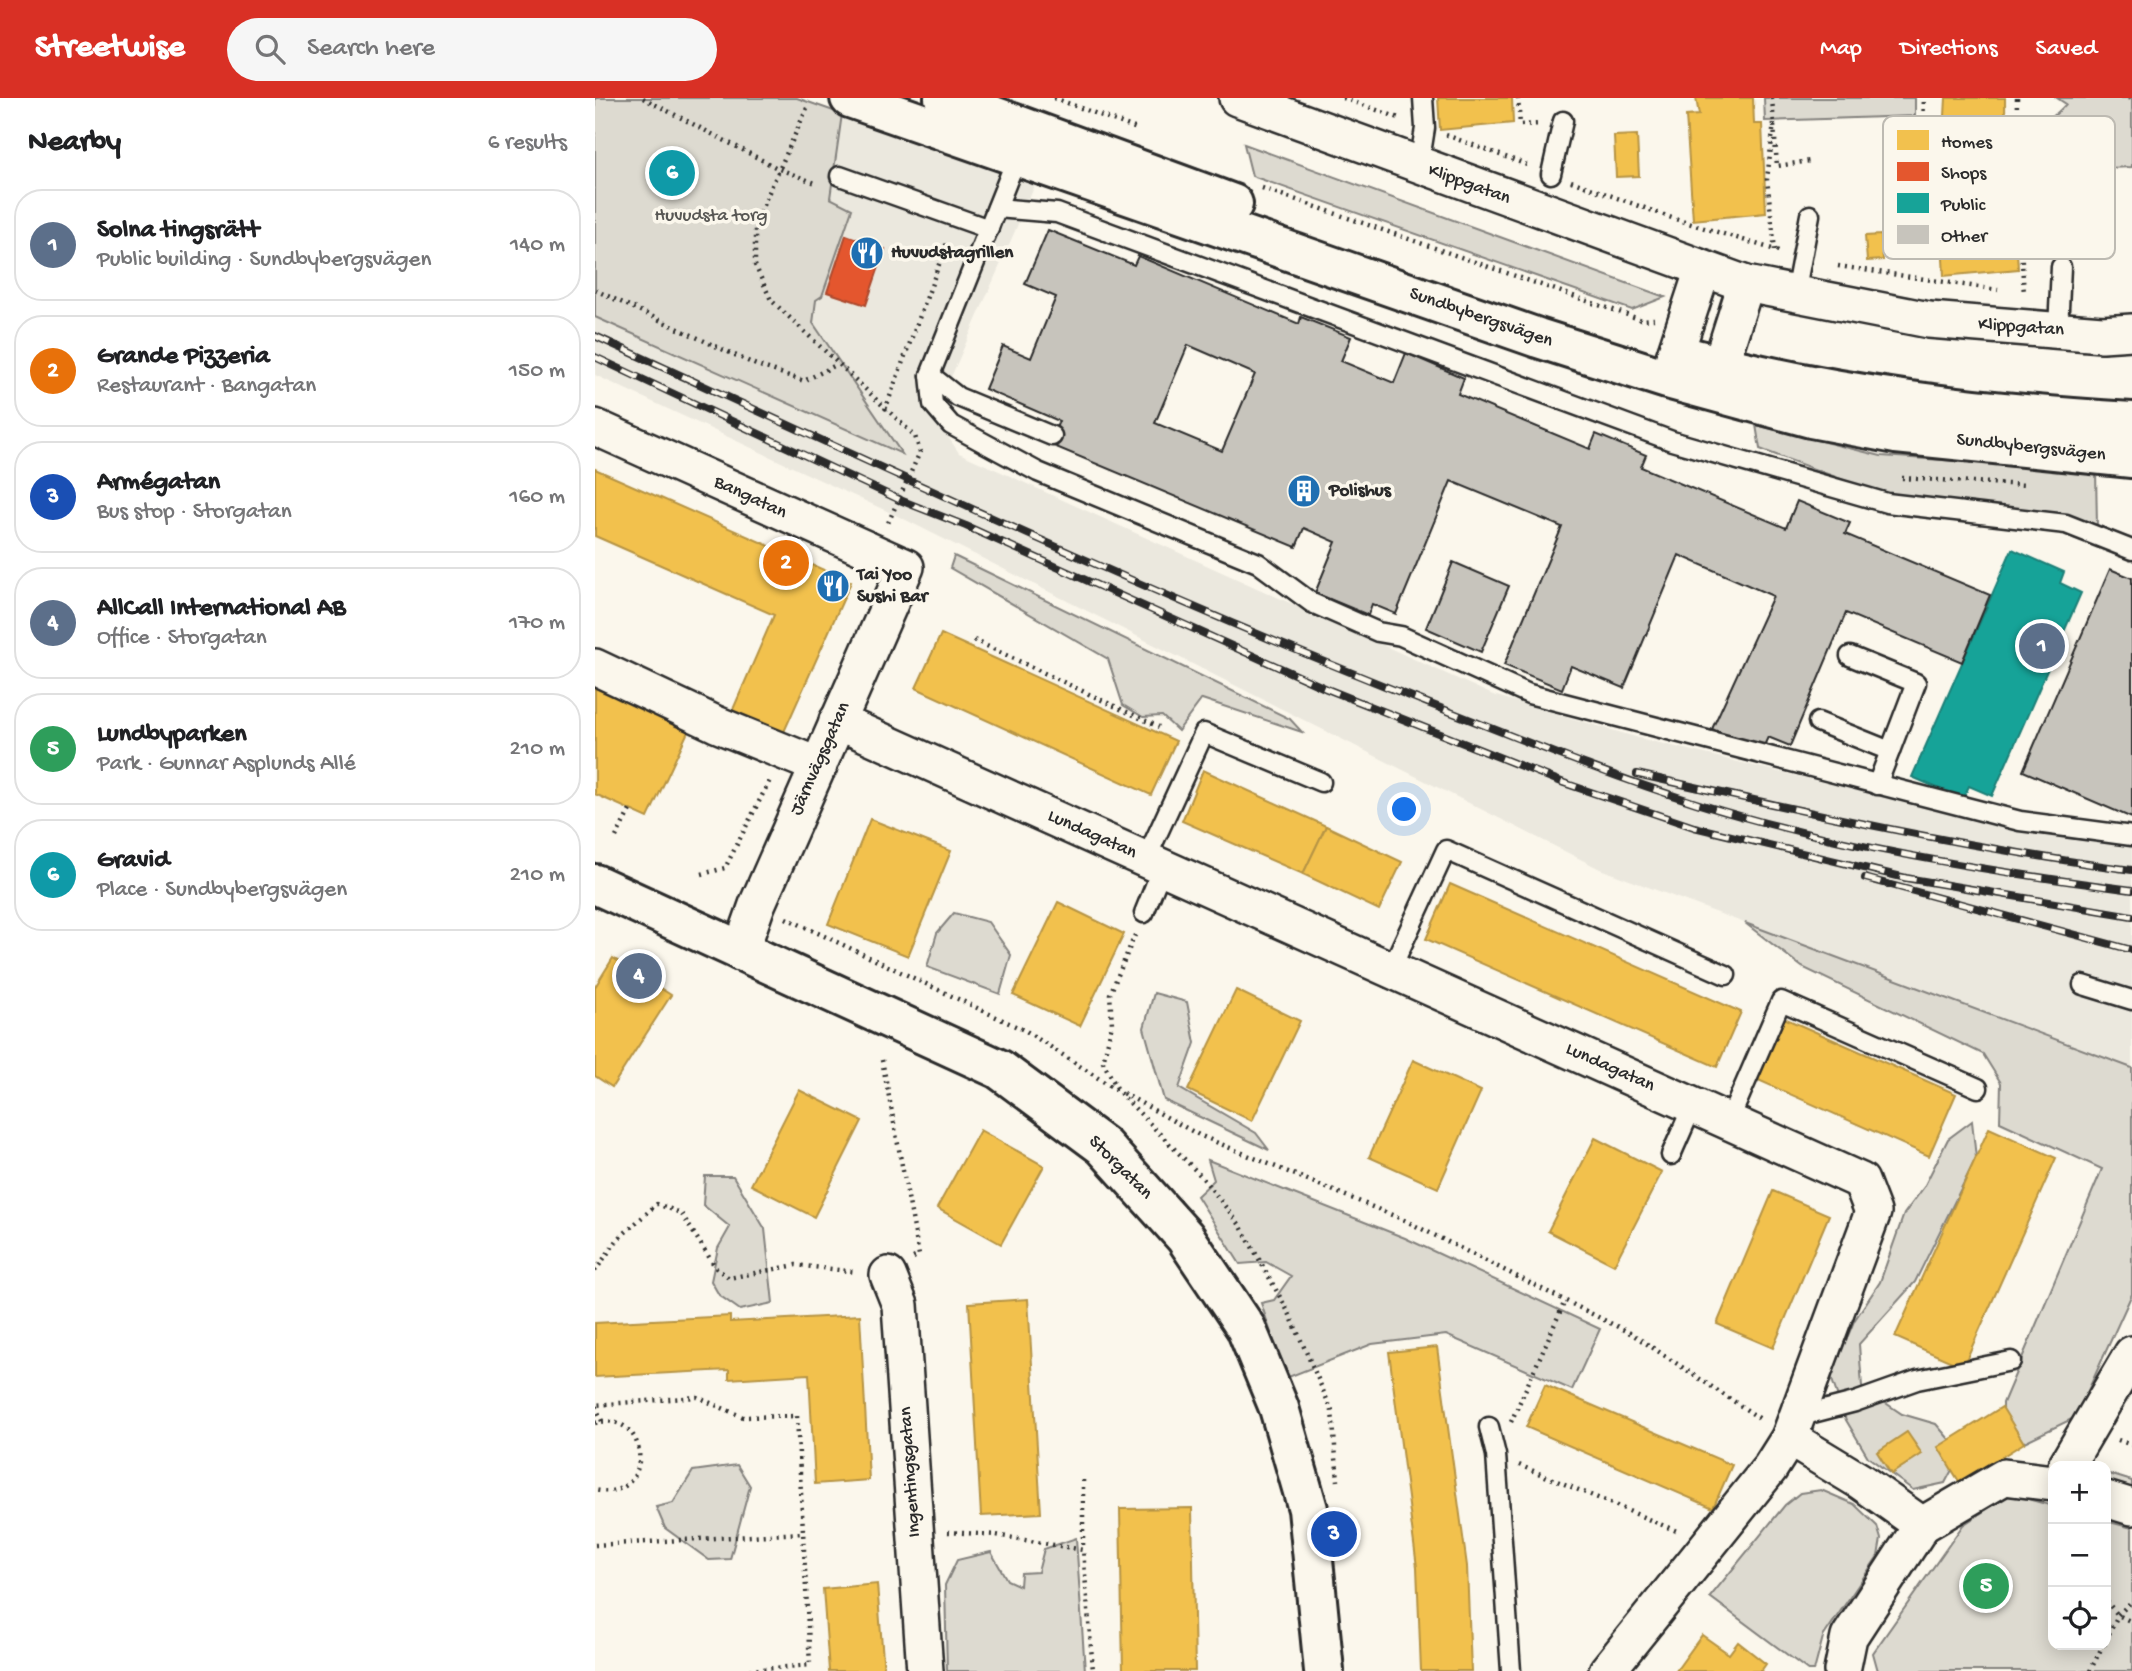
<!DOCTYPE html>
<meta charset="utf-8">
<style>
:root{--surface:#fff;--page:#f6f6f6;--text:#202124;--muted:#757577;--line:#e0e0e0;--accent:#d93025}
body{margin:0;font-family:"Gochi Hand",sans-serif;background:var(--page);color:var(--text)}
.controls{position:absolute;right:21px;bottom:21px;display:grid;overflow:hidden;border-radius:14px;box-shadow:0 4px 18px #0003}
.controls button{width:63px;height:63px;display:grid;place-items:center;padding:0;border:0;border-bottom:2px solid var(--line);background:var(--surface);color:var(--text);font:35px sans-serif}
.you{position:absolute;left:810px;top:712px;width:24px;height:24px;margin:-18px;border:5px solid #fff;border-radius:50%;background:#1a73e8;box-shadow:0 0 0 10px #1a73e833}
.badge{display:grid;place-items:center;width:46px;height:46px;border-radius:50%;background:var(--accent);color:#fff;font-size:23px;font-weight:700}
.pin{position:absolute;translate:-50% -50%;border:4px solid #fff;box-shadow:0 2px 7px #0006}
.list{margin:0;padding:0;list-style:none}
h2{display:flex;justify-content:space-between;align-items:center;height:91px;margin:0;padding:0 28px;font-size:30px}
h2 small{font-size:23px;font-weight:400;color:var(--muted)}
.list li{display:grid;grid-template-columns:46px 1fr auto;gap:21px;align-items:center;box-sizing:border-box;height:112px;margin:0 14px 14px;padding:0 14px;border:2px solid var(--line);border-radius:28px}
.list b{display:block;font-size:26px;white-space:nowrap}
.list p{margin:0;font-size:23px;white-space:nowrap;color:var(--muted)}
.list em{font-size:23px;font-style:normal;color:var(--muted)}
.icon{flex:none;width:38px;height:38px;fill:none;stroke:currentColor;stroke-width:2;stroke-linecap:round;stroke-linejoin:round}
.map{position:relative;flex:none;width:1537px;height:1573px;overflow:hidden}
header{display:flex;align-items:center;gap:42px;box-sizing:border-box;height:98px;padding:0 35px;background:var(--accent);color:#fff}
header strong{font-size:33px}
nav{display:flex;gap:38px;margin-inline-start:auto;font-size:24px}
.search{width:490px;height:63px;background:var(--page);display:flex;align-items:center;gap:18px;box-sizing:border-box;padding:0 24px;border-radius:38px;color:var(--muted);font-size:26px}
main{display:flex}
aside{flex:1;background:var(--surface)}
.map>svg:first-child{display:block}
.built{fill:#ebe8de}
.green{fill:#dddad0;stroke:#84827e;stroke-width:2}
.homes{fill:#f2c14e;stroke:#b69444;stroke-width:2}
.shops{fill:#e4572e;stroke:#ac4a2d;stroke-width:2}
.public{fill:#17a398;stroke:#1d7f77;stroke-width:2}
.building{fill:#c7c4bc;stroke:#2b2b2b;stroke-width:2;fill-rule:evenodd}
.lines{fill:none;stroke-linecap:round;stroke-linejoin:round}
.service-casing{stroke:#2b2b2b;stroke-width:23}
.minor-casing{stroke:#2b2b2b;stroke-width:40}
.tertiary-casing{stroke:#2b2b2b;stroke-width:44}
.secondary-casing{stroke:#2b2b2b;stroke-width:44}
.path{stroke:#2b2b2b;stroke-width:4.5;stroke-dasharray:2 5;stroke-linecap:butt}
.service{stroke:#fbf7ec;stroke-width:18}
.minor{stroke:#fbf7ec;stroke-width:35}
.tertiary{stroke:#fbf7ec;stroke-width:38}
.secondary{stroke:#fbf7ec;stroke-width:38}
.rail-casing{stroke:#2b2b2b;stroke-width:8}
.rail{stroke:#fbf7ec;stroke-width:5;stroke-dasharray:16;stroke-linecap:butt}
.labels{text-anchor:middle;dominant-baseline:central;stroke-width:7;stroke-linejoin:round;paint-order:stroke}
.street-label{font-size:19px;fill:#2b2b2b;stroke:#fbf7ec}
.park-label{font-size:19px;fill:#585754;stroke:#fbf7ec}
.poi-label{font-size:19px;font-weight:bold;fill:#2b2b2b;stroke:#fbf7ec;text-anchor:start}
.key{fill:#fbf7ec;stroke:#bdbab2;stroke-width:2}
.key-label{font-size:19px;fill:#2b2b2b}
</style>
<header>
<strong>Streetwise</strong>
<div class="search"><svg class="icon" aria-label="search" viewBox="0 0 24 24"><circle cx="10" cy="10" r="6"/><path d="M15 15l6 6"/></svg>Search here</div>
<nav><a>Map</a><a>Directions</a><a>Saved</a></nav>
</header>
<main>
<aside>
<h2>Nearby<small>6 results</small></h2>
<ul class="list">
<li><span class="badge" style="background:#5c6f8a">1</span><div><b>Solna tingsrätt</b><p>Public building · Sundbybergsvägen</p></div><em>140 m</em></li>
<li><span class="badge" style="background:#e8710a">2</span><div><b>Grande Pizzeria</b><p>Restaurant · Bangatan</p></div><em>150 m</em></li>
<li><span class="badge" style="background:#1a4fb4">3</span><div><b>Armégatan</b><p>Bus stop · Storgatan</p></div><em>160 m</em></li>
<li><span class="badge" style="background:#5c6f8a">4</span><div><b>AllCall International AB</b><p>Office · Storgatan</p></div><em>170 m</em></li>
<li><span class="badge" style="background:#2e9e5b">5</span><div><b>Lundbyparken</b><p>Park · Gunnar Asplunds Allé</p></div><em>210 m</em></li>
<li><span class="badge" style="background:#0f9aa8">6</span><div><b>Gravid</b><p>Place · Sundbybergsvägen</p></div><em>210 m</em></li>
</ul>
</aside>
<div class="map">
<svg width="1537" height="1573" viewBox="0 0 1537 1573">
<rect width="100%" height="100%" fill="#fbf7ec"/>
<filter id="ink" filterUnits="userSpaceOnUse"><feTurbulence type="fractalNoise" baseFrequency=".0143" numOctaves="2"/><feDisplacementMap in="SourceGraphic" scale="14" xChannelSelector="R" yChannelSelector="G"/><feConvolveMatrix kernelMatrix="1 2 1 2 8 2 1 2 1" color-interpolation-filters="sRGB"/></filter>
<g filter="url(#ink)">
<polygon class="built" points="247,16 441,85 339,318 364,355 898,597 1044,640 1442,736 1537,748 1537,970 1005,771 311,422 0,277 0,219 306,355 218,226"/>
<g class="green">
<polygon points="0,0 202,0 247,16 235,100 257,111 227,198 221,202 218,225 307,356 0,219"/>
<polygon points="1169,0 1320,0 1320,18 1170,23"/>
<path d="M1462 0H1537V69L1434 73 1435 34C1445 30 1463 15 1471 6Z"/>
<polygon points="649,46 1070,199 1037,212 657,78"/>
<polygon points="1161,327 1286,358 1501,372 1502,429 1476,419 1292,398 1165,351"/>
<polygon points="359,458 695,621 707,634 607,601 583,633 567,618 548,619 528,607 513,561 355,470"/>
<polygon points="359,815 393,824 416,857 405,896 332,869 342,835"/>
<polygon points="1150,825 1537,970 1537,1196 1481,1319 1419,1349 1408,1342 1408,1305 1507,1071 1405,1024 1406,985 1388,956 1207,869"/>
<polygon points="559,895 592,904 600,945 584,990 661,1035 674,1052 569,1002 549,930"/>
<polygon points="1377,1023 1381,1060 1320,1184 1264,1246 1267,1289 1307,1316 1341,1326 1366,1355 1350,1385 1318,1392 1273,1359 1251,1322 1236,1279 1259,1223 1285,1184 1309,1116 1329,1089 1353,1041"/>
<polygon points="613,1062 810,1140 1005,1231 977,1292 851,1237 777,1246 691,1280 666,1205 679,1202 696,1178 671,1164 645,1166 602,1098 619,1082"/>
<polygon points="110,1078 138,1078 170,1131 178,1205 145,1212 124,1197 116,1183 123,1150 135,1129 108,1107"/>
<polygon points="142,1367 155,1388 135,1461 114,1462 70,1430 61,1409 78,1405 98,1373"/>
<polygon points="1511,1375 1537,1383 1537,1400 1511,1392"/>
<polygon points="1226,1392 1259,1406 1282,1428 1286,1441 1283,1458 1228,1539 1219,1573 1214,1573 1115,1499 1190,1407 1205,1395"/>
<polygon points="1415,1396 1458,1408 1458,1547 1511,1547 1511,1423 1537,1430 1537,1573 1283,1573 1278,1555 1368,1427"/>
<polygon points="481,1440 490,1573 352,1573 350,1487 362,1462 396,1454 412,1482 425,1488 426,1475 443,1474 449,1451"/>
</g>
<g class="homes">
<polygon points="843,0 917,0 918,25 845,32"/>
<polygon points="1101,0 1158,0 1159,26 1167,26 1171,115 1098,122 1091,18 1104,17"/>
<polygon points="1351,0 1410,0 1411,83 1418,83 1423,171 1349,178 1343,74 1355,74 1349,36"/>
<polygon points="1042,37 1044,78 1021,79 1019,38"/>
<polygon points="1286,137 1288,162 1272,163 1270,138"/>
<polygon points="0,371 256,484 184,645 133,623 179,517 0,438"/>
<polygon points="346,536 581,643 556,697 321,590"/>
<polygon points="0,580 97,625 53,720 0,696"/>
<polygon points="608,672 731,728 708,776 587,723"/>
<polygon points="275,721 356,753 313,858 233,826"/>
<polygon points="731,728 807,764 784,812 708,776"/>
<polygon points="855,786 1146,914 1122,969 831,841"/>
<polygon points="463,804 529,836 485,928 418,897"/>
<polygon points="18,860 76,897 17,989 0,978 0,889"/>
<polygon points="641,892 705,923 657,1023 593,992"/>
<polygon points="1189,920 1361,996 1334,1058 1161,981"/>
<polygon points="818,962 886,993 843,1090 774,1059"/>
<polygon points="204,992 267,1023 219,1119 156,1087"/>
<polygon points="1394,1030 1461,1060 1368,1269 1300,1239"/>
<polygon points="385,1032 449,1068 406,1146 342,1110"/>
<polygon points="1000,1040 1067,1074 1019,1167 953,1133"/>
<polygon points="1178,1093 1234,1117 1178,1250 1122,1226"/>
<polygon points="433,1201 446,1415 386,1418 374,1205"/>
<polygon points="265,1217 274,1382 220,1386 214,1276 134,1281 134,1272 0,1279 0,1225 135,1218 135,1224"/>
<polygon points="842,1249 872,1468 876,1573 826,1573 822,1469 794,1254"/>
<polygon points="950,1287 1137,1367 1118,1410 931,1329"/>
<polygon points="1407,1309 1429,1345 1365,1385 1343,1349"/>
<polygon points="1312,1334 1327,1356 1296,1376 1282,1354"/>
<polygon points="597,1410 600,1573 528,1573 525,1411"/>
<polygon points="282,1486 289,1573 234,1573 228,1491"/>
<polygon points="1107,1537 1134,1556 1143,1544 1171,1566 1166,1573 1081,1573"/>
</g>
<polygon class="shops" points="251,137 290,151 271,207 232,194"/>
<polygon class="public" points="1417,451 1469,474 1465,485 1486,495 1397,698 1374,688 1368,701 1317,679"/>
<g class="building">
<path d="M453 132 539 167 543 158 704 226 706 219 756 239 746 263 799 285 811 255 869 280 863 296 995 351 1001 336 1051 357 1046 369 1191 430 1202 403 1255 425 1250 436 1395 497 1367 564 1251 515 1195 648 1173 639 1167 652 1117 631 1178 498 1084 457 1029 590 976 568 967 591 909 567 967 429 856 383 801 516 777 506 773 517 720 495 741 444 709 430 701 449 454 346 464 323 390 291 408 248 436 260 461 199 430 186ZM593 247 660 276 627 353 560 325Z"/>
<polygon points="858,464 914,488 886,554 831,530"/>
<polygon points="1515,471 1537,480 1537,720 1428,673"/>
</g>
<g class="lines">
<defs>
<g id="service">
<polyline points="424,54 335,277 338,306 356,327 443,374 663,465 717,505 783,534 806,538 934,596 1425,723 1537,738"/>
<polyline points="824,68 830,30 828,0"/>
<polyline points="956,76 968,23"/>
<polyline points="245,78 394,131"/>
<polyline points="402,110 462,115 1077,343 1292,405 1471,426 1537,452"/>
<polyline points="1200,196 1215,117"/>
<polyline points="1463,232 1466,169"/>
<polyline points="335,277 363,299 457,338"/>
<polyline points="1255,558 1321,585 1282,687"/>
<polyline points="1223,624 1295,653"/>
<polyline points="551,761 609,635 726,684"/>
<polyline points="549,815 568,768"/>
<polyline points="796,871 851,752 1131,877"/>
<polyline points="1488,887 1537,902"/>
<polyline points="1134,1023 1186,903 1383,990"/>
<polyline points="1076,1057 1098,1007"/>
<polyline points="1202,1319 1260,1304 1322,1282 1416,1263"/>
<polyline points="894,1329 901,1357 916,1573"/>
</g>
<g id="minor">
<polyline points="642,0 1151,186 1334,222 1507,236 1537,234"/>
<polyline points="1072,281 1108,171"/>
<polyline points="1117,293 1151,186"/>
<polyline points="0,329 311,469 162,807 145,855"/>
<polyline points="0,569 121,626 224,668"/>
<polyline points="242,623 1266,1083 1278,1114 1194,1340 1175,1370 1012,1573"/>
<polyline points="293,1177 305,1207 330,1573"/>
<polyline points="1194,1340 1265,1383 1327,1427 1254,1539 1247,1573"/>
<polyline points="1471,1368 1537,1256"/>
<polyline points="1511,1401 1537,1409"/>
<polyline points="1327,1427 1409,1379 1458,1385"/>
</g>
<polyline id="tertiary" points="0,786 404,971 508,1048 590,1139 651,1230 684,1310 713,1411 729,1573"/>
<g id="secondary">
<polyline points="255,0 943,240 1072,281 1216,320 1301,336 1537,360"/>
<polyline points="349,0 638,106"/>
<path d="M1093 259C1239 298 1387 315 1537 324"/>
</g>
</defs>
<use href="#service" class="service-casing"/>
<use href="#minor" class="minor-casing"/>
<use href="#tertiary" class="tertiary-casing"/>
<use href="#secondary" class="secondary-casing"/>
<g class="path">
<polyline points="48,0 184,71 223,86"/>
<polyline points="459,0 542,31"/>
<polyline points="748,0 807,21"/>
<polyline points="923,0 925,27 945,26"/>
<polyline points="1177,0 1182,68 1215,63"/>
<polyline points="1422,0 1421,67 1436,107 1467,123"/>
<polyline points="1533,0 1537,1"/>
<polyline points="212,10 160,125 160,167 176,202 320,338 325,354 293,425"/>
<polyline points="1179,25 1172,81 1180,152"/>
<polyline points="851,37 935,68"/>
<polyline points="1327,62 1329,0"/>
<polyline points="1421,71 1429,196"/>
<polyline points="976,83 1077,120 1187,154"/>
<polyline points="667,90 1047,222 1059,221"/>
<polyline points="1243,168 1403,192"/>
<polyline points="0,192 159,266 209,283 243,266"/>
<polyline points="290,312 353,142"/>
<polyline points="1307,380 1431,387"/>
<polyline points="379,542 564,629"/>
<polyline points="21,739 35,712"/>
<polyline points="107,776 130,770 175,682"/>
<polyline points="191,820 431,933 523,993 606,1078 645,1127 695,1217 737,1313 743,1383"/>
<polyline points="287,962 324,1157 318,1160"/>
<polyline points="522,990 508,964 517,926 515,896 540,837"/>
<polyline points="528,995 604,1037 809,1122 1037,1236 1167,1322"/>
<polyline points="0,1173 23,1141 62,1106 86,1115 121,1170 134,1180 201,1167 262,1174"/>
<polyline points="7,1323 0,1307 102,1299 148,1319 202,1318 215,1567 144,1573"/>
<polyline points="916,1324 970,1203"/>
<path d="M0 1325C57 1310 61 1405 0 1392"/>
<polyline points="1523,1342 1537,1347"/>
<polyline points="924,1367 1084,1434"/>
<polyline points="488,1382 488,1452"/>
<polyline points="353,1434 401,1437 488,1452 498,1573"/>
<polyline points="0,1447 208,1435"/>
<polyline points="1511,1503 1523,1517 1537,1524"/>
<polyline points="1511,1542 1523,1517 1537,1503"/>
<polyline points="1495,1573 1508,1547"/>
</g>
<use href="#service" class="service"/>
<use href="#minor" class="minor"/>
<use href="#tertiary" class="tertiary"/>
<use href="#secondary" class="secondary"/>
<defs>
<g id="rail">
<path d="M0 238C275 364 549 494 830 604 920 639 1009 676 1101 705 1242 749 1391 773 1537 792"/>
<polyline points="0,259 305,402 371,428 732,591 969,685 1099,729 1311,780 1537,818"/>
<path d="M1042 676C1206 713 1370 750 1537 772"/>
<polyline points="1270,780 1537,852"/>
</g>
</defs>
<use href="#rail" class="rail-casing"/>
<use href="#rail" class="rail"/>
</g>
</g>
<defs>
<symbol id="restaurant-disc" viewBox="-11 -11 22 22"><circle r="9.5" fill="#1f6fb2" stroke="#fbf7ec"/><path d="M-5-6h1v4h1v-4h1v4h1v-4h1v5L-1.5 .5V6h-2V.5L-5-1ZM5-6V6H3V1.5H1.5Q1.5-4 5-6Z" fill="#fff"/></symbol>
<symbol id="building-disc" viewBox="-11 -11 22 22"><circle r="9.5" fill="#1f6fb2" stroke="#fbf7ec"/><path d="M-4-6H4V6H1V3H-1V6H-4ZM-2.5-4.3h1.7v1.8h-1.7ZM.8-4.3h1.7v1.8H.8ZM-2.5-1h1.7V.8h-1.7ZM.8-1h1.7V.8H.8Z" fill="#fff"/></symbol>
</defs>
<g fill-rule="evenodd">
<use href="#restaurant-disc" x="253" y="136" width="38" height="38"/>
<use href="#building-disc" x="690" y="374" width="38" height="38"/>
<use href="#restaurant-disc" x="219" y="469" width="38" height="38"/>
</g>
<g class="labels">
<g class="street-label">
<text transform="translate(874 87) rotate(20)">Klippgatan</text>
<text transform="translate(886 220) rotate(19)">Sundbybergsvägen</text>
<text transform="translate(1426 230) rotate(4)">Klippgatan</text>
<text transform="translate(1436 350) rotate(6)">Sundbybergsvägen</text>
<text transform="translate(155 400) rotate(25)">Bangatan</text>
<text transform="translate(226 661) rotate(-66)">Järnvägsgatan</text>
<text transform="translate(497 737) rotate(24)">Lundagatan</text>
<text transform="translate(1015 970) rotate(24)">Lundagatan</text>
<text transform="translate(525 1070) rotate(45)">Storgatan</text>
<text transform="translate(316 1374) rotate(-94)">Ingentingsgatan</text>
</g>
<g class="park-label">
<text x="116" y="118">Huvudsta torg</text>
</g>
<g class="poi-label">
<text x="296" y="155">Huvudstagrillen</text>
<text x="734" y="393">Polishus</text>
<text x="262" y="477">Tai Yoo<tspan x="262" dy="22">Sushi Bar</tspan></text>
</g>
</g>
<rect x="1288" y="18" width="232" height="143" rx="10" class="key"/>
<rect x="1302" y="32" width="32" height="20" fill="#f2c14e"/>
<rect x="1302" y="64" width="32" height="19" fill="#e4572e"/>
<rect x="1302" y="95" width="32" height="20" fill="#17a398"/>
<rect x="1302" y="127" width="32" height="19" fill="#c7c4bc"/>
<g class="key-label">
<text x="1346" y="49">Homes</text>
<text x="1346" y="80">Shops</text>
<text x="1346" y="112">Public</text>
<text x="1346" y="143">Other</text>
</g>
</svg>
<div class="controls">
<button>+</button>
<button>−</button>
<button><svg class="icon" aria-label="locate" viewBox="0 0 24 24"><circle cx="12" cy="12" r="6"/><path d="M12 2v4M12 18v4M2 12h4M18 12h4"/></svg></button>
</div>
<div class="you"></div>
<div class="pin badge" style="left:1447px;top:548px;background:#5c6f8a">1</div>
<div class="pin badge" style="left:191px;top:465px;background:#e8710a">2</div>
<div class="pin badge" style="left:739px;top:1436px;background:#1a4fb4">3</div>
<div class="pin badge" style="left:44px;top:878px;background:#5c6f8a">4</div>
<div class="pin badge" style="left:1391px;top:1488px;background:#2e9e5b">5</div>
<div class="pin badge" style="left:77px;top:75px;background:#0f9aa8">6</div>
</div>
</main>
